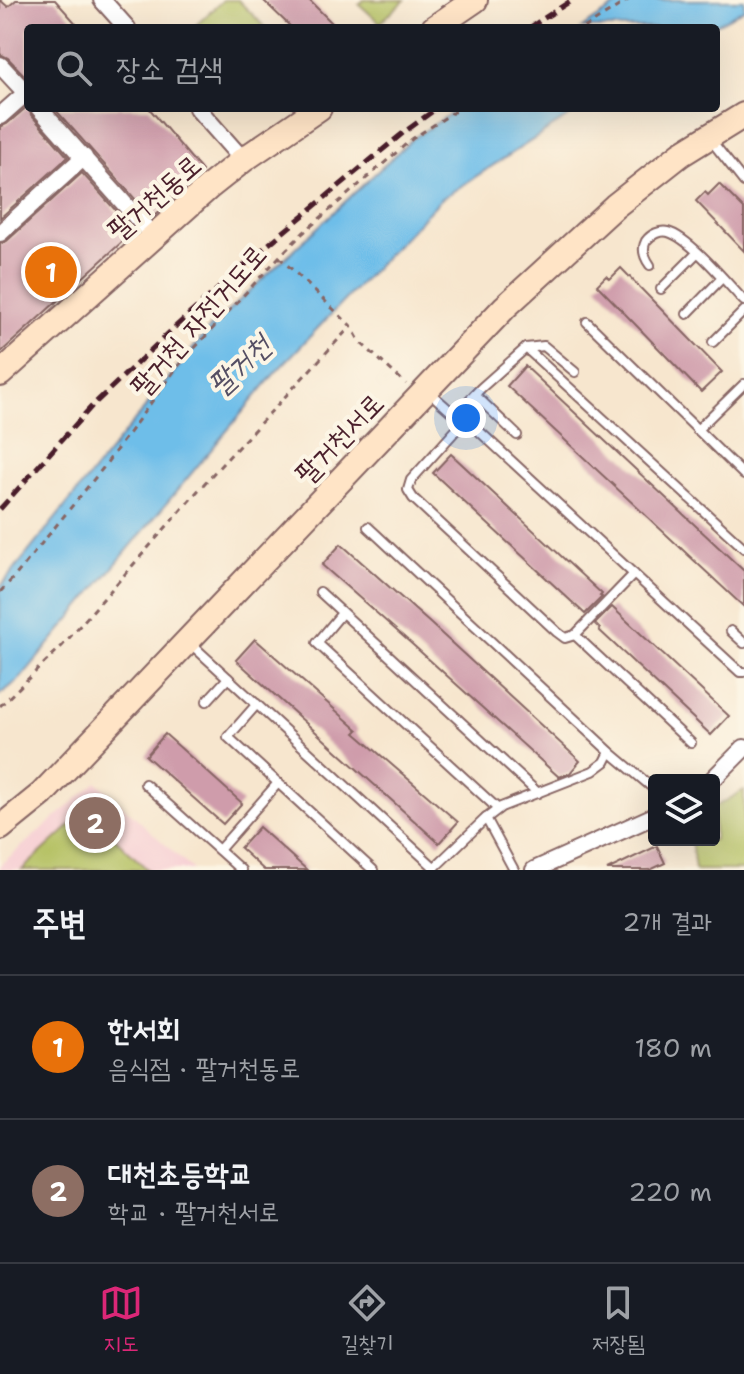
<!DOCTYPE html>
<html lang="ko">
<meta charset="utf-8">
<style>
:root{--surface:#171b24;--page:#20242c;--text:#f1f3f6;--muted:#9ea1a6;--line:#363941;--accent:#db2777}
body{margin:0;font-family:"Shantell Sans","Poor Story",sans-serif;background:var(--page);color:var(--text)}
.controls{position:absolute;right:24px;bottom:24px;display:grid;overflow:hidden;border-radius:8px;box-shadow:0 8px 32px #0002}
.controls button{width:72px;height:72px;display:grid;place-items:center;padding:0;border:0;border-bottom:2px solid var(--line);background:var(--surface);color:var(--text);font:40px sans-serif}
.you{position:absolute;left:466px;top:418px;width:28px;height:28px;margin:-20px;border:6px solid #fff;border-radius:50%;background:#1a73e8;box-shadow:0 0 0 12px #1a73e833}
.badge{display:grid;place-items:center;width:52px;height:52px;border-radius:50%;background:var(--accent);color:#fff;font-size:26px;font-weight:700}
.pin{position:absolute;translate:-50% -50%;border:4px solid #fff;box-shadow:0 2px 8px #0006}
.list{margin:0;padding:0;list-style:none}
h2{display:flex;justify-content:space-between;align-items:center;height:104px;margin:0;padding:0 32px;font-size:34px}
h2 small{font-size:26px;font-weight:400;color:var(--muted)}
.list li{display:grid;grid-template-columns:52px 1fr auto;gap:24px;align-items:center;box-sizing:border-box;height:144px;padding:0 32px;border-top:2px solid var(--line)}
.list b{display:block;font-size:30px;white-space:nowrap}
.list p{margin:0;font-size:26px;white-space:nowrap;color:var(--muted)}
.list em{font-size:26px;font-style:normal;color:var(--muted)}
.icon{flex:none;width:44px;height:44px;fill:none;stroke:currentColor;stroke-width:2;stroke-linecap:round;stroke-linejoin:round}
.map{position:relative;flex:none;width:744px;height:870px;overflow:hidden}
.search{position:absolute;background:var(--surface);box-shadow:0 8px 32px #0002;left:24px;right:24px;top:24px;height:88px;display:flex;align-items:center;gap:20px;box-sizing:border-box;padding:0 28px;border-radius:8px;color:var(--muted);font-size:30px}
.sheet{height:392px;background:var(--surface)}
nav{display:flex;justify-content:space-around;align-items:center;box-sizing:border-box;height:112px;border-top:2px solid var(--line);background:var(--surface);font-size:22px;color:var(--muted)}
nav a{display:grid;justify-items:center;gap:4px}
nav .on{color:var(--accent)}
.map>svg:first-child{display:block}
.built{fill:#f7cfd4}
.green{fill:#b3c061;stroke:#7e7046;stroke-width:2}
.water{fill:#6ebee9;stroke:#5c6e8a;stroke-width:2}
.building{fill:#cf9cab}
.lines{fill:none;stroke-linecap:round;stroke-linejoin:round}
.lane-casing{stroke:#876564;stroke-width:12}
.street-casing{stroke:#876564;stroke-width:20}
.secondary-casing{stroke:#876564;stroke-width:28}
.path{stroke:#876564;stroke-width:3;stroke-dasharray:6 6;stroke-linecap:butt}
.lane{stroke:#fff;stroke-width:8}
.street{stroke:#fff;stroke-width:16}
.secondary{stroke:#ffe4c6;stroke-width:24}
.rail{stroke:#4a1f2b;stroke-width:5;stroke-dasharray:12 6;stroke-linecap:butt}
.labels{text-anchor:middle;dominant-baseline:central;stroke-width:8;stroke-linejoin:round;paint-order:stroke}
.street-label{font-size:28px;fill:#4a1f2b;stroke:#fcf5e5}
.water-label{font-size:30px;font-style:italic;fill:#554f64;stroke:#fcf5e5}
</style>
<div class="map">
<svg width="744" height="870" viewBox="0 0 744 870">
<rect width="100%" height="100%" fill="#fcf5e5"/>
<filter id="ink" filterUnits="userSpaceOnUse"><feTurbulence type="fractalNoise" baseFrequency=".0125" numOctaves="2"/><feDisplacementMap in="SourceGraphic" scale="16" xChannelSelector="R" yChannelSelector="G"/><feConvolveMatrix kernelMatrix="1 2 1 2 8 2 1 2 1" color-interpolation-filters="sRGB"/></filter>
<filter id="wash" filterUnits="userSpaceOnUse"><feTurbulence type="fractalNoise" baseFrequency=".006" numOctaves="4" result="noise"/><feDisplacementMap in="SourceGraphic" scale="32" xChannelSelector="R" yChannelSelector="G"/><feGaussianBlur stdDeviation="1.8" result="paint"/><feColorMatrix in="noise" values="0 0 0 0 0 0 0 0 0 0 0 0 0 0 0 0 0 1.4 0 .05"/><feComposite in="paint" operator="in"/></filter>
<g filter="url(#wash)">
<rect width="100%" height="100%" fill="#f7e6ce"/>
<polygon class="built" points="97,782 193,870 0,870 0,865"/>
<g class="green">
<polygon points="223,0 238,0 266,28 193,28"/>
<polygon points="364,0 405,0 380,23 359,4"/>
<polygon points="744,790 744,870 695,870 691,840 714,840 714,808"/>
<polygon points="86,811 148,870 22,870"/>
</g>
<g class="water">
<polygon points="625,0 744,0 744,9 710,28 582,28"/>
<polygon points="459,108 582,108 441,199 275,373 21,678 0,695 0,587 208,330 412,139"/>
</g>
<g id="blocks">
<g class="building">
<polygon points="0,0 8,7 16,0 55,0 80,28 28,28 28,79 8,58 0,54"/>
<polygon points="263,0 309,0 337,28 292,28"/>
<polygon points="28,106 31,115 68,157 0,218 0,127 7,124"/>
<polygon points="54,108 149,108 202,171 152,218"/>
<polygon points="82,173 134,231 0,353 0,244 7,241"/>
<polygon points="719,184 744,209 744,251 696,201 705,192 708,195"/>
<polygon points="621,268 722,372 701,392 597,285 606,276 610,279"/>
<polygon points="525,366 744,571 744,607 507,386"/>
<polygon points="451,454 602,594 600,596 602,597 585,614 433,473"/>
<polygon points="341,544 431,624 580,761 570,773 559,777 413,645 322,565"/>
<polygon points="612,607 729,716 711,735 599,630 600,629 595,624"/>
<polygon points="255,639 358,730 355,733 458,822 439,843 236,660"/>
<polygon points="165,734 242,803 223,824 146,756"/>
<polygon points="259,827 307,870 264,870 240,848"/>
<polygon points="657,846 665,863 650,870 607,870"/>
</g>
</g>
</g>
<g filter="url(#ink)">
<use href="#blocks" fill-opacity="0" stroke="#876564" stroke-width="2"/>
<g class="lines">
<defs>
<g id="lane">
<polyline points="710,139 744,182"/>
<path d="M650 265C645 258 641 250 646 241 651 234 661 230 668 232 690 238 727 283 744 301"/>
<polyline points="661,289 697,253"/>
<polyline points="687,314 722,278"/>
<polyline points="587,322 744,475"/>
<polyline points="713,342 744,311"/>
<polyline points="526,348 544,346 575,372"/>
<polyline points="429,392 455,415 466,419 740,672 744,672"/>
<polyline points="475,395 517,435"/>
<polyline points="455,415 481,388 526,348 744,548"/>
<polyline points="466,419 411,480 408,490 413,498 557,632 565,638 575,635 634,574"/>
<polyline points="697,430 744,384"/>
<polyline points="368,527 610,752 654,789"/>
<polyline points="320,592 538,793"/>
<polyline points="342,613 317,643 498,809"/>
<polyline points="731,631 744,643"/>
<polyline points="575,635 691,743"/>
<polyline points="191,644 435,868"/>
<polyline points="207,701 228,678"/>
<polyline points="257,704 228,737 373,870"/>
<polyline points="145,784 241,870"/>
<polyline points="486,818 514,870"/>
<polyline points="219,850 278,783"/>
<polyline points="433,869 484,820 501,807 593,771 605,762 610,752"/>
</g>
<g id="street">
<polyline points="102,0 127,28"/>
<polyline points="0,65 28,95"/>
<polyline points="39,108 154,237"/>
<polyline points="197,108 243,160"/>
<polyline points="0,116 26,93"/>
<polyline points="0,233 84,157"/>
<polyline points="712,780 744,748"/>
<polyline points="534,870 654,816"/>
</g>
<g id="secondary">
<polyline points="434,28 475,0"/>
<polyline points="0,374 209,187 243,160 319,108"/>
<polyline points="0,828 42,794 505,307 615,206 681,154 744,115"/>
</g>
</defs>
<use href="#lane" class="lane-casing"/>
<use href="#street" class="street-casing"/>
<use href="#secondary" class="secondary-casing"/>
<g class="path">
<polyline points="584,28 628,0"/>
<polyline points="279,257 351,326 360,342 406,384"/>
<polyline points="0,592 16,575 103,468 178,366 279,257 303,233 412,139 460,108"/>
<polyline points="0,706 62,646 210,477 351,326"/>
</g>
<use href="#lane" class="lane"/>
<use href="#street" class="street"/>
<use href="#secondary" class="secondary"/>
<g class="rail">
<polyline points="529,28 572,0"/>
<polyline points="0,509 92,406 176,326 264,248 403,133 437,108"/>
</g>
</g>
</g>
<g class="labels">
<g class="street-label">
<text transform="translate(154 197) rotate(-41)">팔거천동로</text>
<text transform="translate(198 320) rotate(-49)">팔거천 자전거도로</text>
<text transform="translate(339 438) rotate(-46)">팔거천서로</text>
</g>
<g class="water-label">
<text transform="translate(239 365) rotate(-43)">팔거천</text>
</g>
</g>
</svg>
<div class="controls">
<button><svg class="icon" aria-label="layers" viewBox="0 0 24 24"><path d="M12 4l9 5-9 5-9-5zM3 14l9 5 9-5"/></svg></button>
</div>
<div class="you"></div>
<div class="pin badge" style="left:51px;top:272px;background:#e8710a">1</div>
<div class="pin badge" style="left:95px;top:823px;background:#8d6e63">2</div>
<div class="search"><svg class="icon" aria-label="search" viewBox="0 0 24 24"><circle cx="10" cy="10" r="6"/><path d="M15 15l6 6"/></svg>장소 검색</div>
</div>
<section class="sheet">
<h2>주변<small>2개 결과</small></h2>
<ul class="list">
<li><span class="badge" style="background:#e8710a">1</span><div><b>한서회</b><p>음식점 · 팔거천동로</p></div><em>180 m</em></li>
<li><span class="badge" style="background:#8d6e63">2</span><div><b>대천초등학교</b><p>학교 · 팔거천서로</p></div><em>220 m</em></li>
</ul>
</section>
<nav>
<a class="on"><svg class="icon" aria-label="map" viewBox="0 0 24 24"><path d="M3 6l6-2 6 2 6-2v14l-6 2-6-2-6 2zM9 4v14M15 6v14"/></svg>지도</a>
<a><svg class="icon" aria-label="directions" viewBox="0 0 24 24"><path d="M12 3l9 9-9 9-9-9zM9 14v-3h6M13 9l2 2-2 2"/></svg>길찾기</a>
<a><svg class="icon" aria-label="saved" viewBox="0 0 24 24"><path d="M7 4h10v16l-5-4-5 4z"/></svg>저장됨</a>
</nav>
